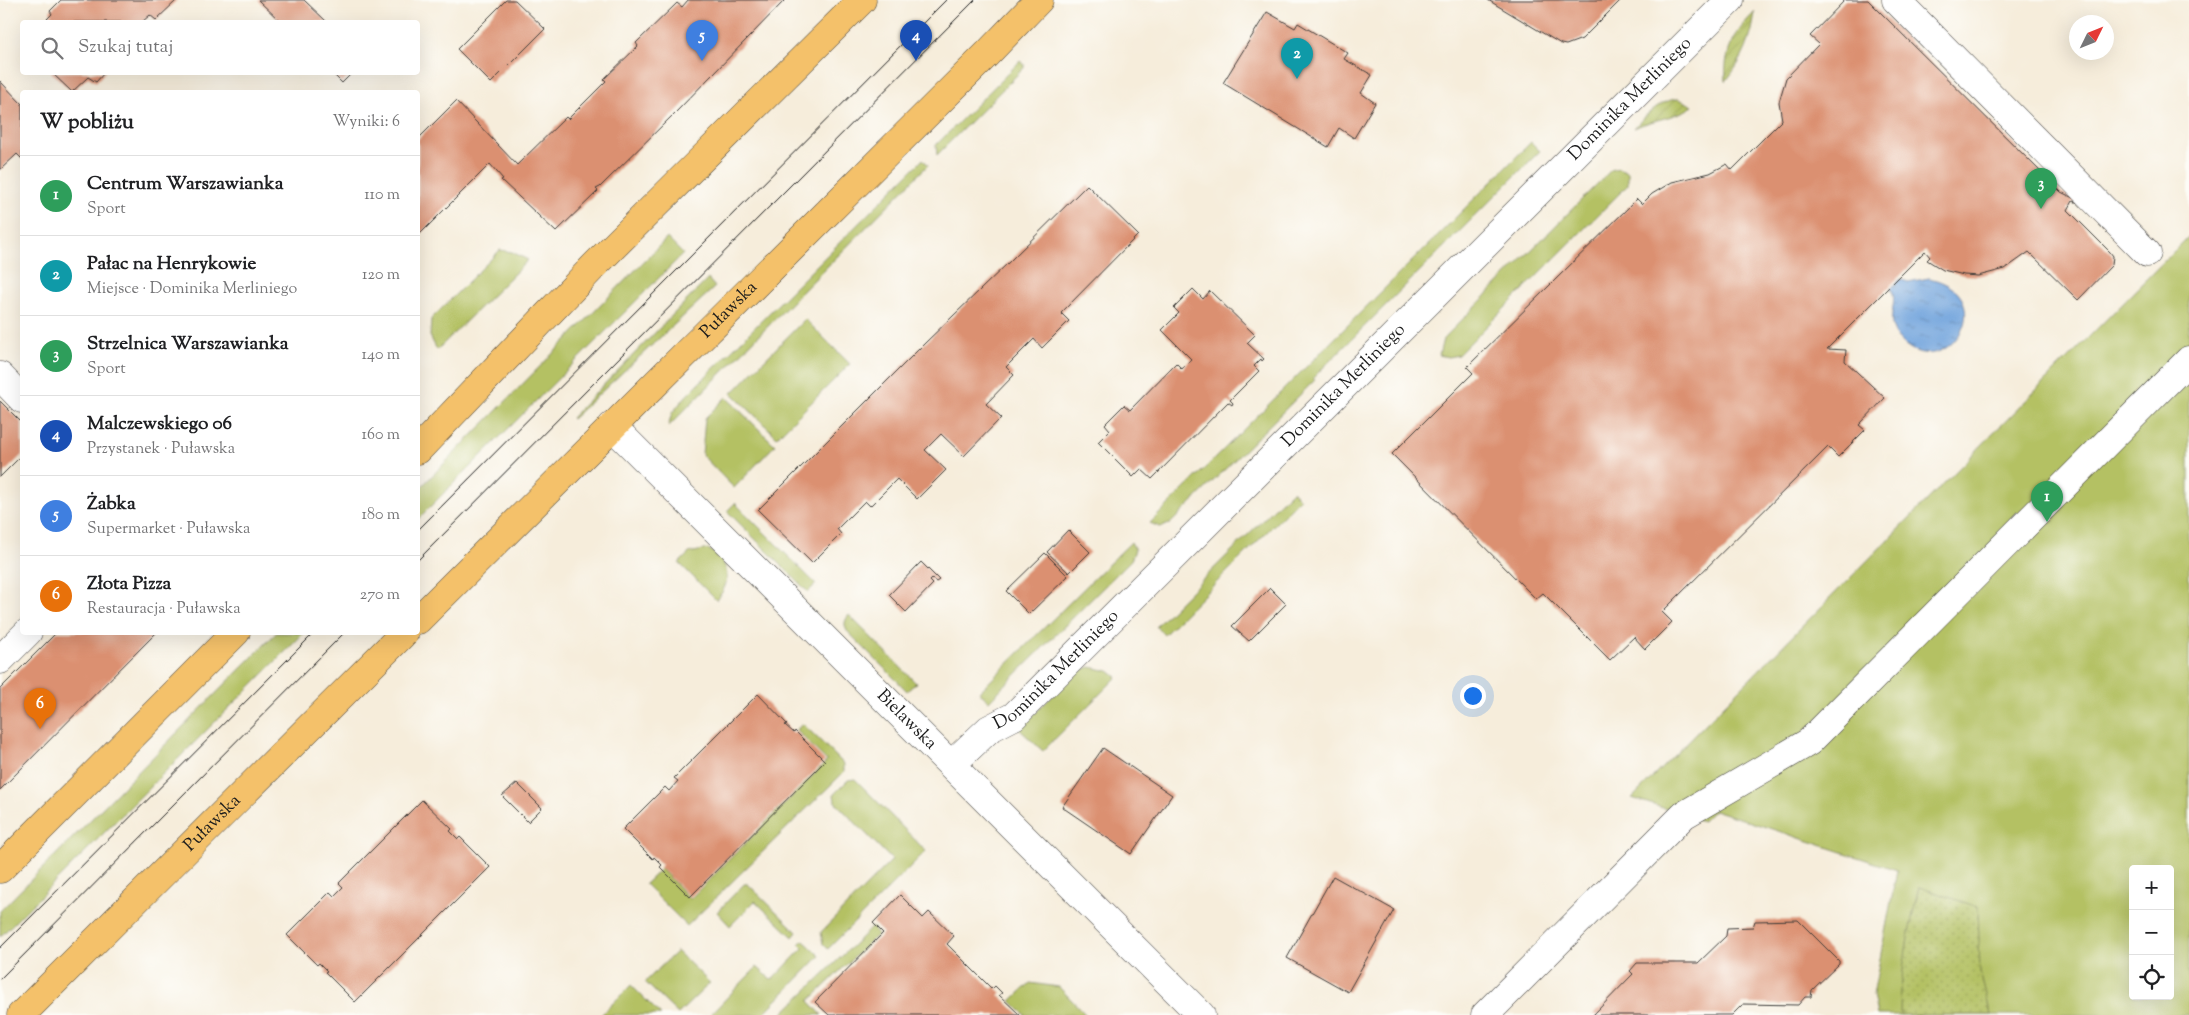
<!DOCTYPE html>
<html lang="pl">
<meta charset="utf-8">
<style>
:root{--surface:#fff;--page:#f2f2f2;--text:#202124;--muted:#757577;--line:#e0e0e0;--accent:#db2777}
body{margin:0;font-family:"Sorts Mill Goudy",serif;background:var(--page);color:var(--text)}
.controls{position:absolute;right:15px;bottom:15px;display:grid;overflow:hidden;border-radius:5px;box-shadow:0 5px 20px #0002}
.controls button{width:45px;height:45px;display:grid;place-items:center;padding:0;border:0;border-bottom:1px solid var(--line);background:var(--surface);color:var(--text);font:25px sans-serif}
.compass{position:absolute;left:2069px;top:15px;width:45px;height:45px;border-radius:50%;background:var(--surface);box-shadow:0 5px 20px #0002;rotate:47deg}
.you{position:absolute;left:1472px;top:695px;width:18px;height:18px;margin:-12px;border:4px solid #fff;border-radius:50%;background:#1a73e8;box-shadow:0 0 0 8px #1a73e833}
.badge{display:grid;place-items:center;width:32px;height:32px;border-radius:50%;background:var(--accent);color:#fff;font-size:16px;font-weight:700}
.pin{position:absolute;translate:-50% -41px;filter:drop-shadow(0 1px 2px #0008)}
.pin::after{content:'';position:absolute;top:26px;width:18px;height:15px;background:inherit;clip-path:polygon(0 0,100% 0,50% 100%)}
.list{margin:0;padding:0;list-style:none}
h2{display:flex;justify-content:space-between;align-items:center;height:65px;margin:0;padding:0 20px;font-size:21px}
h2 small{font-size:16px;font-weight:400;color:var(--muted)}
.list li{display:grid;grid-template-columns:32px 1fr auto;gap:15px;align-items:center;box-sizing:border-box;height:80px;padding:0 20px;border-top:1px solid var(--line)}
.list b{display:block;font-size:19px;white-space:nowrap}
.list p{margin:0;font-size:16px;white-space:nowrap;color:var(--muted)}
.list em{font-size:16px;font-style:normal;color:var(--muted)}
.icon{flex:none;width:28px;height:28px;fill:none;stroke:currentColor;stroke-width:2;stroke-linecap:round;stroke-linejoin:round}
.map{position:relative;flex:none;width:2189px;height:1015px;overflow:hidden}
.search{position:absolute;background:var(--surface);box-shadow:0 5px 20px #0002;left:20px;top:20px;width:400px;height:55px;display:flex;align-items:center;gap:12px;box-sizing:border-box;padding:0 18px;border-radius:5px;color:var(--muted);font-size:19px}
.panel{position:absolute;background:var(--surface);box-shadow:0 5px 20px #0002;left:20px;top:90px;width:400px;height:545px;border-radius:5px}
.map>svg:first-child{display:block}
.grass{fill:#b4c163;stroke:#686e40;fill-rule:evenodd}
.park{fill:url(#park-dots);stroke:#686e40}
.garden{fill:url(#garden-furrows);stroke:#686e40}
.water{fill:url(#water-ripples);stroke:#47607c}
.building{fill:#db9071}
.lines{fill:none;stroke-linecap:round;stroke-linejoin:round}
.minor-casing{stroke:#3d3b39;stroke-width:29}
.major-casing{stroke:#3d3b39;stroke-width:29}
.minor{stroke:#fff;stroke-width:28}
.major{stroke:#f4c16a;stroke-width:28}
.tram{stroke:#1c1c1c;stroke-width:1}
.labels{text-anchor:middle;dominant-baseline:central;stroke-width:5;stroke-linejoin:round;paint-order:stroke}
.street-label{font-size:18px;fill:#1c1c1c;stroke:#fdfcf7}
</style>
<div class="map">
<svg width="2189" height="1015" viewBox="0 0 2189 1015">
<defs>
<pattern id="park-dots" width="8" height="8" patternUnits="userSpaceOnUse" patternTransform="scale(1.25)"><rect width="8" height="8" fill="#b4c163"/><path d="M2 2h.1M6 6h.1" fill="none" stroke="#9aa555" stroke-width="1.8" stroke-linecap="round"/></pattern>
<pattern id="garden-furrows" width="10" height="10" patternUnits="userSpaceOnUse" patternTransform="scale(1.25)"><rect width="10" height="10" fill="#b4c163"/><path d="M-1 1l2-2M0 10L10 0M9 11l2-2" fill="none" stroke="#9aa555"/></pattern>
<pattern id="water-ripples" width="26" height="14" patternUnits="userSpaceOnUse" patternTransform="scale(1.25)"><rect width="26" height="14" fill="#72a4dd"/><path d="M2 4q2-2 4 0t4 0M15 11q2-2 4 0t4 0" fill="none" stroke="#5d85b2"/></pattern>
</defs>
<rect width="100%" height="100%" fill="#fdfcf7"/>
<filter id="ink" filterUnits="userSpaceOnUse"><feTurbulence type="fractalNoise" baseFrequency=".02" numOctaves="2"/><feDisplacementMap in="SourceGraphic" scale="10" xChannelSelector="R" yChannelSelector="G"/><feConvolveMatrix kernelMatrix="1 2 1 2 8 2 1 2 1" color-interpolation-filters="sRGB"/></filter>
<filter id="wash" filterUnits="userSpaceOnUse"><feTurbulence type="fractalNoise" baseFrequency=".0096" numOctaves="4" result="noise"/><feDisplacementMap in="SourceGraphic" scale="20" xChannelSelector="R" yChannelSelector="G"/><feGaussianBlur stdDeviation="1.12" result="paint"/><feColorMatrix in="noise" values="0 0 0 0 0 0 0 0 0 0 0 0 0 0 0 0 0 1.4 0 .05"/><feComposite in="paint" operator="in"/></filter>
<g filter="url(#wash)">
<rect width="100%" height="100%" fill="#f6eddb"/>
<g class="grass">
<polygon points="1020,61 1024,64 1024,68 937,155 936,145"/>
<polygon points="1531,142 1540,151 1313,378 1315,380 1170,524 1160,527 1150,523"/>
<polygon points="923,159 928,165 668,427 672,413 686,396"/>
<polygon points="1618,168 1628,172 1628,185 1458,355 1448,357 1439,355 1443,339 1611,170"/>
<path d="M2189 236V1015H1877L1873 995 1897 870 1714 810 1703 821 1632 798ZM2133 869H2170V996H2133Z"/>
<polygon points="667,238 683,254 418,519 418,490"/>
<polygon points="500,250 512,252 528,260 437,350 430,336 431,319"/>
<polygon points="708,279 715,287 572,419 571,418"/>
<polygon points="805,319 850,364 777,437 732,393"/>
<polygon points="726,397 775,445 734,488 702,455 705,418"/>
<polygon points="1292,491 1300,499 1164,635 1156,626"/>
<polygon points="735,503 816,584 808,592 727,511"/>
<polygon points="1131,542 1135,550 1131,560 989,701 979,692"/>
<path d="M708 549C730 561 733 582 716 600L679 563 689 553Z"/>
<path d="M849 615 916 683 907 691 847 631C844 625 844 621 849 615Z"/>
<polygon points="276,633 304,633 0,937 0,911"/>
<polygon points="1090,667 1109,671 1117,677 1043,751 1019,729 1074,674 1081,670"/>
<polygon points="803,724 844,764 844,772 687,926 645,884 661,869 690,899 827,761 796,730"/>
<polygon points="855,779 926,851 828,949 823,944 821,932 892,860 835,802 834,794 848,780"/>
<polygon points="744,884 748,884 797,932 793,937 755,901 730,926 717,912"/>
<polygon points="872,927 878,934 809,1001 822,1015 781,1015"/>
<polygon points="803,940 820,956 762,1015 710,1015 757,967 772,980 803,948 799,944"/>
<polygon points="677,951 710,983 678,1014 645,982"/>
<polygon points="1030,983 1059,987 1086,1015 1025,1015 1011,1001"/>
<polygon points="631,985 661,1015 601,1015"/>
</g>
<path class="park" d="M1919 887 1978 907 1980 972 1991 1015H1900C1900 972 1909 930 1919 887Z"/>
<g class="garden">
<path d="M1755 12C1752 40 1743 60 1726 81 1723 52 1735 32 1755 12Z"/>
<path d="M1679 99 1693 106C1676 118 1653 119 1634 128 1646 115 1661 99 1679 99Z"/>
</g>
<path class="water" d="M1929 278C2005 295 1946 385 1902 342 1881 322 1900 304 1891 288L1901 279 1908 282Z"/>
<g id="blocks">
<g class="building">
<polygon points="61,0 177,0 156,20 150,15 142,22 44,22 52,14 50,11"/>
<polygon points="258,0 304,0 327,22 281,22"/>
<polygon points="506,0 515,0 545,29 491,83 457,49"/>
<polygon points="688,0 785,0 676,112 600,187 596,189 598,191 556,232 501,180 503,179 490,164 418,236 418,139 456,101 517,165 566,117 568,119 606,81 604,79 638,46 636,43 677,3 682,7"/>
<polygon points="1488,0 1621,0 1582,39 1566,45 1561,44"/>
<polygon points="1845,0 1868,0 2061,192 2079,201 2078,203 2073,201 2068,210 2110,252 2113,256 2112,265 2078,300 2029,252 2005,269 1978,276 1964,275 1943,270 1927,260 1930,257 1925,251 1827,349 1846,350 1845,361 1885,398 1859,425 1865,430 1838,457 1828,447 1662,612 1672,622 1645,649 1634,637 1610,660 1543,593 1536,599 1392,454 1473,373 1467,367 1637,199 1642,204 1652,194 1672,182 1710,173 1727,164 1732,170 1782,120 1779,102 1786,78 1819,44 1810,36"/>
<polygon points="1267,12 1295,28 1298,23 1348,53 1344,59 1372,75 1361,93 1375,103 1354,138 1339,128 1328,147 1223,83"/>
<polygon points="51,72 105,72 96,82 88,77 72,92"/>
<polygon points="331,72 353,72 342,83"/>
<polygon points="0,81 22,104 22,159 17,154 0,170"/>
<polygon points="1087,185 1138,235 1061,313 1069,321 1042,348 1034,339 1006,367 1014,375 986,404 1001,418 964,456 941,434 925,450 946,470 917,499 897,479 870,506 865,501 837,529 841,534 812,563 758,510 925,343 1009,262"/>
<polygon points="1193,289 1203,299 1210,291 1255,335 1247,343 1264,359 1262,361 1261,359 1254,366 1259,371 1230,400 1233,403 1232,405 1228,402 1152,479 1141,469 1133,477 1098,442 1110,430 1105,424 1124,405 1130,410 1176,363 1182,369 1191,359 1162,330 1179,313 1174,308"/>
<polygon points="0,401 22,423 22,455 0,477"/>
<polygon points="1068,530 1090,552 1069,573 1047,552"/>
<polygon points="1045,553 1068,576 1029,614 1006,591"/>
<polygon points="921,562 939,580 936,582 932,579 930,581 933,584 906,612 889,595"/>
<polygon points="1270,588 1286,604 1249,641 1232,626"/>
<polygon points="57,632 157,632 0,790 0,689"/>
<polygon points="758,694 787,724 785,725 794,733 795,731 825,761 690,897 660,867 662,865 654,857 653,859 623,829 665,787 669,791 678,781 674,778"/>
<polygon points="1103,748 1172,795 1131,854 1062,807"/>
<polygon points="517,783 542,808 528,822 502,796"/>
<polygon points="422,800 452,829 450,831 458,839 460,837 490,867 355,1002 325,972 327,971 319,963 317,965 287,935 330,892 334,896 343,887 339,883"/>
<polygon points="1333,876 1394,910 1348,992 1287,958"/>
<polygon points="900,895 923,918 929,912 954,936 947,944 992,989 995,986 1002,993 999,995 1020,1015 829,1015 815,1002 883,933 873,923"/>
<polygon points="1798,920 1839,961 1839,964 1812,990 1811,997 1805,997 1798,1005 1743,1004 1732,1015 1593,1015 1633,974 1630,971 1637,963 1698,963 1726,936 1727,928 1753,927 1755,921"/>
</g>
</g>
</g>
<g filter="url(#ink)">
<use href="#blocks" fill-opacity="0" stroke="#3d3b39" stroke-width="1"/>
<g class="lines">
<defs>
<g id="minor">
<polyline points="1896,0 2147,253"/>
<polyline points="0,376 22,399"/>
<path id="s1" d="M612 426 1201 1015"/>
<polyline points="0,660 28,632"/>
<path id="s2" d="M952 764 989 729 1014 716 1730 0"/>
<polyline points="1485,1015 1684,815 1809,742 2189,360"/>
</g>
<g id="major">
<polyline points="418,450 595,265 862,0"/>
<path id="s3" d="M418 620 987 54 1039 0"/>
<polyline points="0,869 236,632"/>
<path id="s4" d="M21 1015 405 632"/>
</g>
</defs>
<use href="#minor" class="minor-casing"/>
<use href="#major" class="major-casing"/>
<use href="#minor" class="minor"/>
<use href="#major" class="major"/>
<g class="tram">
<polyline points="418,530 946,0"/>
<polyline points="418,560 975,0"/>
<polyline points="0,948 315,632"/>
<polyline points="0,979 345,632"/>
</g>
</g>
</g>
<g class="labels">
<g class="street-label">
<text stroke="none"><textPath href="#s2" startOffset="951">Dominika Merliniego</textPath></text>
<text stroke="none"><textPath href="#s3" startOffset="439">Puławska</textPath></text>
<text stroke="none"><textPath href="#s2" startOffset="546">Dominika Merliniego</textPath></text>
<text stroke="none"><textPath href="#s2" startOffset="141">Dominika Merliniego</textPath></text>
<text stroke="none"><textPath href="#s1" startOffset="416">Bielawska</textPath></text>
<text stroke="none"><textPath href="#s4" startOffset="271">Puławska</textPath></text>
</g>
</g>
</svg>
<div class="controls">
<button>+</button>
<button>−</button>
<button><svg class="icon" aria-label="locate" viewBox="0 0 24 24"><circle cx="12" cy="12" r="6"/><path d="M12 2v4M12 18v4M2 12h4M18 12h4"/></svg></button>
</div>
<svg class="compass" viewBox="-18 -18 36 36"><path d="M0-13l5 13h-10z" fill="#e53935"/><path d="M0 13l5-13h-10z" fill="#757577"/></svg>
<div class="you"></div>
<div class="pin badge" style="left:2047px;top:522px;background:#2e9e5b">1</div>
<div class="pin badge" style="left:1297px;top:79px;background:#0f9aa8">2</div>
<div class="pin badge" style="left:2041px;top:209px;background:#2e9e5b">3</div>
<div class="pin badge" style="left:916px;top:61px;background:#1a4fb4">4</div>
<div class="pin badge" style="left:702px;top:61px;background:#3f7fe0">5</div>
<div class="pin badge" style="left:40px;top:729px;background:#e8710a">6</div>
<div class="search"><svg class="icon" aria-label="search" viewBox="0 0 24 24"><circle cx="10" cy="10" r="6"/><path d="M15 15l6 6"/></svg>Szukaj tutaj</div>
<section class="panel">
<h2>W pobliżu<small>Wyniki: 6</small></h2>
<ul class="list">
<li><span class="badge" style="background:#2e9e5b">1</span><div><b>Centrum Warszawianka</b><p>Sport</p></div><em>110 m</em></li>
<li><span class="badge" style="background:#0f9aa8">2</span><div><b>Pałac na Henrykowie</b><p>Miejsce · Dominika Merliniego</p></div><em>120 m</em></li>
<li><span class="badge" style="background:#2e9e5b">3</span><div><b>Strzelnica Warszawianka</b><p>Sport</p></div><em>140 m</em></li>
<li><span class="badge" style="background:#1a4fb4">4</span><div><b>Malczewskiego 06</b><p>Przystanek · Puławska</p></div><em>160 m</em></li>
<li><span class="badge" style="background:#3f7fe0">5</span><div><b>Żabka</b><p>Supermarket · Puławska</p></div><em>180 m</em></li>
<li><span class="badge" style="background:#e8710a">6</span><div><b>Złota Pizza</b><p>Restauracja · Puławska</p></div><em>270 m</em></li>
</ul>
</section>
</div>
